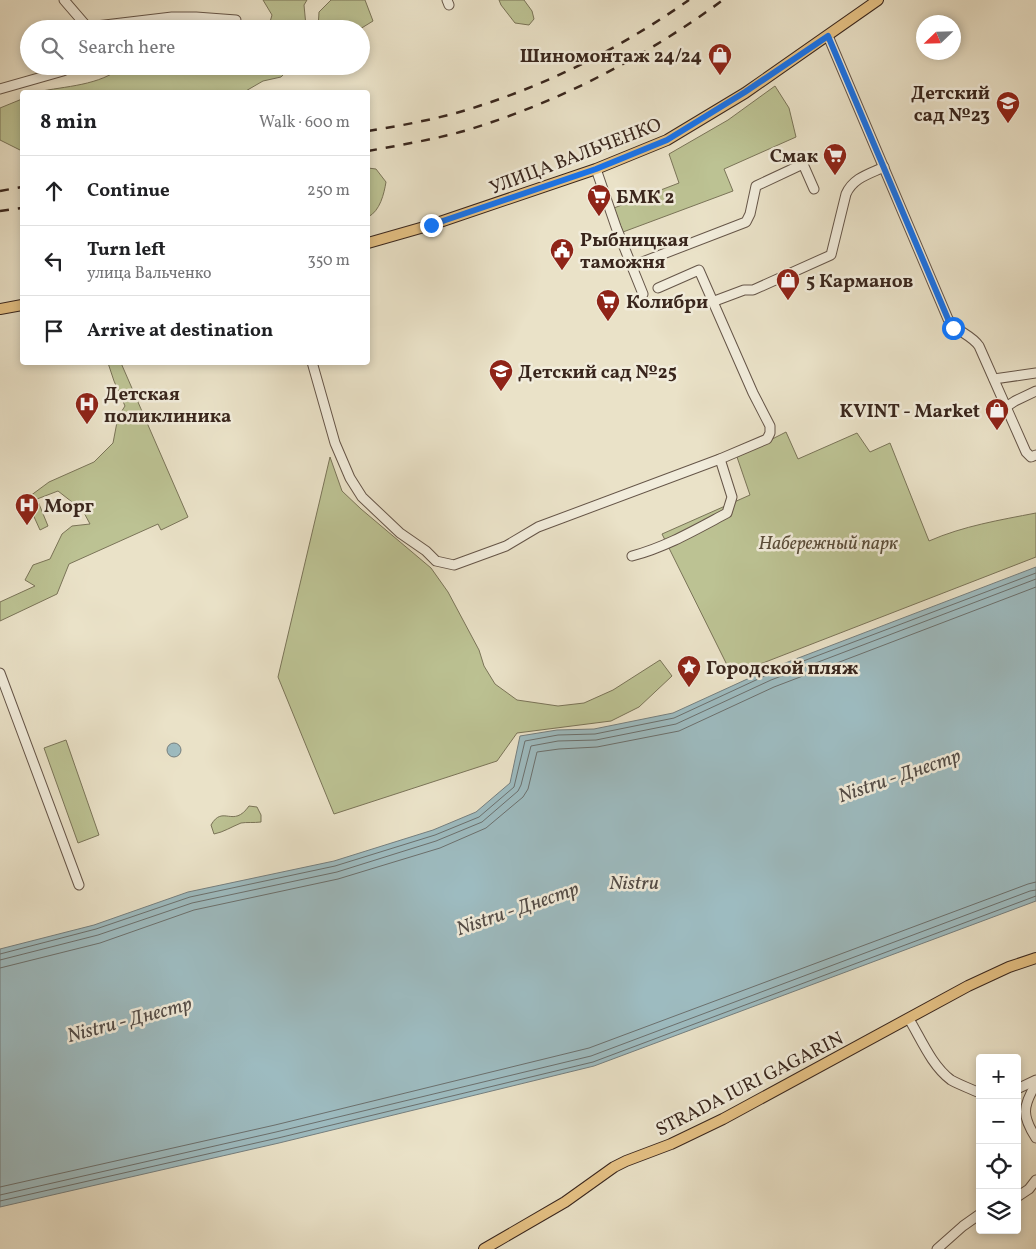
<!DOCTYPE html>
<html lang="en">
<head>
<meta charset="utf-8">
<style>
	body { margin:0; font-family:Vollkorn,serif; background:#f6f6f6; color:#202124 }
	.controls { position:absolute; right:15px; bottom:15px; display:grid; overflow:hidden; border-radius:5px; box-shadow:0 2px 8px #0003 }
	.controls button { width:45px; height:45px; display:grid; place-items:center; padding:0; border:0; border-bottom:1px solid #e0e0e0; background:#fff; color:#202124; font:25px sans-serif }
	.compass { position:absolute; left:916px; top:15px; width:45px; height:45px; border-radius:50%; background:#fff; box-shadow:0 2px 8px #0003; rotate:247deg }
	.stop { position:absolute; width:15px; height:15px; margin:-11px; border:4px solid #1a73e8; border-radius:50%; background:#fff }
	.stop.end { background:#1a73e8; border-color:#fff; box-shadow:0 1px 5px #0008 }
	.list { margin:0; padding:0; list-style:none }
	h2 { display:flex; justify-content:space-between; align-items:center; height:65px; margin:0; padding:0 20px; font-size:21px }
	h2 small { font-size:16px; font-weight:400; color:#757577 }
	.list li { display:grid; grid-template-columns:32px 1fr auto; gap:15px; align-items:center; box-sizing:border-box; height:70px; padding:0 20px; border-top:1px solid #e0e0e0 }
	.list b { display:block; font-size:19px; white-space:nowrap }
	.list p { margin:0; font-size:16px; white-space:nowrap; color:#757577 }
	.list em { font-size:16px; font-style:normal; color:#757577 }
	.icon { flex:none; width:28px; height:28px; fill:none; stroke:currentColor; stroke-width:2; stroke-linecap:round; stroke-linejoin:round }
	.map { position:relative; flex:none; width:1036px; height:1249px; overflow:hidden }
	.search { position:absolute; background:#fff; box-shadow:0 2px 8px #0003; left:20px; top:20px; width:350px; height:55px; display:flex; align-items:center; gap:12px; box-sizing:border-box; padding:0 18px; border-radius:28px; color:#757577; font-size:19px }
	.panel { position:absolute; background:#fff; box-shadow:0 2px 8px #0003; left:20px; top:90px; width:350px; height:275px; border-radius:5px }
	.map>svg:first-child { display:block }
</style>
</head>
<body>
<div class="map">
<svg width="1036" height="1249" viewBox="0 0 1036 1249">
	<rect width="100%" height="100%" fill="#eae2c8"/>
	<filter id="stains"><feTurbulence type="fractalNoise" baseFrequency=".004" numOctaves="4"/><feColorMatrix values="0 0 0 0 .2 0 0 0 0 .09 0 0 0 0 .02 0 0 0 .5 -.17"/></filter>
	<radialGradient id="worn" r=".72"><stop offset=".6" stop-color="#630" stop-opacity="0"/><stop offset="1" stop-color="#630" stop-opacity=".3"/></radialGradient>
	<g fill="#bcc293" stroke="#7a7458">
		<polygon points="263,0 307,0 304,5 306,26 304,29 268,29 272,15"/>
		<polygon points="331,0 365,0 373,21 360,29 318,29 319,12"/>
		<polygon points="499,0 524,0 532,11 534,19 529,25 515,23 501,5"/>
		<path d="M123 66H292L281 77 263 81 244 92H37C65 86 100 86 123 66Z"/>
		<polygon points="775,86 789,108 796,137 724,169 733,191 623,232 614,208 679,183 669,154 728,120"/>
		<polygon points="22,99 22,151 0,140 0,108"/>
		<path d="M368 168 376 169 386 182C384 194 380 211 368 217Z"/>
		<polygon points="108,363 121,363 188,517 161,530 158,524 69,564 57,594 0,621 0,602 35,586 25,580 33,565 50,559 62,534 72,526 90,524 82,509 74,513 72,502 58,491 37,499 48,526 40,530 26,499 49,482 94,462 113,443 118,417 125,406 114,381"/>
		<path d="M786 432 798 459 857 433 870 452 890 443 929 541C963 526 1000 520 1036 513V557L732 675 662 534 750 495 737 457Z"/>
		<polygon points="330,457 342,491 361,509 431,568 448,592 479,650 484,666 495,684 517,700 558,706 584,703 613,690 660,660 672,676 639,707 611,721 517,733 497,761 334,814 278,677"/>
		<polygon points="66,740 99,835 78,843 44,748"/>
		<path d="M249 806 257 807 261 815V822C254 823 246 822 241 823 231 827 224 832 214 834L211 825C223 804 233 829 249 806Z"/>
	</g>
	<g fill="#9dbbc0" stroke="#757f7f">
		<polygon points="1036,567 1036,901 594,1066 279,1143 0,1207 0,949 94,925 188,892 334,861 433,830 476,812 510,783 520,736 557,730 594,729 673,713 767,670"/>
		<circle cx="174" cy="750" r="7"/>
	</g>
	<g fill="none" stroke-linecap="round" stroke-linejoin="round">
		<g stroke="#6b706e" stroke-width="1">
			<polyline points="0,954 96,929 190,897 335,866 435,835 479,817 514,787 525,741 558,735 595,734 674,718 769,674 1036,573"/>
			<polyline points="0,960 98,935 192,903 337,872 436,841 482,822 518,791 521,785 531,746 558,741 596,740 676,724 771,680 1036,579"/>
			<polyline points="0,968 100,943 194,910 338,879 440,848 486,828 523,797 528,789 537,752 559,749 597,747 679,731 774,687 1036,587"/>
			<polyline points="0,1187 275,1125 589,1048 1028,884 1036,882"/>
			<polyline points="0,1195 276,1132 591,1056 1030,891 1036,890"/>
			<polyline points="0,1201 278,1138 593,1062 1036,896"/>
		</g>
		<g stroke="#655548" stroke-width="11">
			<g id="minor">
				<polyline points="64,0 89,29"/>
				<polyline points="447,0 449,5"/>
				<polyline points="88,27 172,17 196,17 236,20"/>
				<path d="M828 36 948 319C956 332 971 334 979 346L1026 452 1031 457 1036 455"/>
				<polyline points="0,89 63,71 71,66"/>
				<polyline points="596,169 616,227 643,294"/>
				<polyline points="632,266 746,222 750,214 756,186 803,164 814,189"/>
				<path d="M712 302 744 290H753L831 255 846 194C853 178 869 174 884 167"/>
				<polyline points="312,362 335,443 350,478 362,497 400,533 426,551 436,561 454,565 506,546 538,527 720,459 767,439 770,433 770,426 753,393 699,270 658,288"/>
				<polyline points="994,379 1036,373"/>
				<polyline points="1006,407 1015,401 1036,391"/>
				<path d="M632 556C666 547 695 530 727 513L732 497 720 459"/>
				<polyline points="0,673 79,885"/>
				<path d="M909 1019C921 1039 932 1066 951 1080 960 1085 971 1089 980 1093"/>
				<path d="M1036 1084C1022 1107 1022 1116 1036 1138"/>
				<polyline points="1017,1089 1036,1080"/>
				<polyline points="1017,1197 1029,1189 1036,1180"/>
				<polyline points="937,1249 963,1226 980,1214"/>
			</g>
		</g>
		<g stroke="#39261d" stroke-width="12">
			<g id="major">
				<polyline points="368,243 431,225 596,169 667,140 745,93 878,0"/>
				<polyline points="0,309 22,305"/>
				<polyline points="484,1249 565,1202 614,1167 626,1161 671,1144 723,1119 968,986 1009,967 1036,958"/>
			</g>
		</g>
		<use href="#minor" stroke="#f1ecdb" stroke-width="9"/>
		<use href="#major" stroke="#e5c184" stroke-width="10"/>
		<g stroke="#39261d" stroke-width="2.5" stroke-dasharray="9 9" stroke-linecap="butt">
			<path d="M368 131C405 125 443 118 479 106 554 82 625 45 689 0"/>
			<path d="M368 151C400 145 432 140 464 131 558 103 645 57 723 0"/>
			<polyline points="0,191 22,187"/>
			<polyline points="0,211 22,208"/>
		</g>
	</g>
	<g fill="none" stroke-linecap="round" stroke-linejoin="round">
		<polyline stroke="#1a73e8" stroke-width="6" points="431,225 596,169 667,140 745,92 828,36 948,319 953,328"/>
	</g>
	<defs>
		<g id="shop-pin" transform="scale(1.25)"><path d="M0 17L-7.5 6A9.5 9.5 0 1 1 7.5 6Z" fill="#8f2418" stroke="#f1ecdb"/><path d="M-5-2.5h2.3a2.7 3.5 0 0 1 5.4 0H5L5.5 6h-11ZM-1.5-2.5h3a1.5 2.3 0 0 0-3 0Z" fill="#fff"/></g>
		<g id="school-pin" transform="scale(1.25)"><path d="M0 17L-7.5 6A9.5 9.5 0 1 1 7.5 6Z" fill="#8f2418" stroke="#f1ecdb"/><path d="M0-5L7-2L0 1L-7-2ZM-4 1L0 2.5L4 1V4Q0 6-4 4Z" fill="#fff"/></g>
		<g id="supermarket-pin" transform="scale(1.25)"><path d="M0 17L-7.5 6A9.5 9.5 0 1 1 7.5 6Z" fill="#8f2418" stroke="#f1ecdb"/><path d="M-6-5.5h2.5l.6 2H6L4.5 2H-2.5L-4.4-4H-6ZM-1.5 3.2a1.3 1.3 0 1 0 .1 0ZM3 3.2a1.3 1.3 0 1 0 .1 0Z" fill="#fff"/></g>
		<g id="civic-pin" transform="scale(1.25)"><path d="M0 17L-7.5 6A9.5 9.5 0 1 1 7.5 6Z" fill="#8f2418" stroke="#f1ecdb"/><path d="M-.6-6.5H3V-4.5H.6V-3L4-1V1h2V6H-6V1h2V-1L-.6-3ZM-1.2 2.5V6h2.4V2.5Z" fill="#fff"/></g>
		<g id="hospital-pin" transform="scale(1.25)"><path d="M0 17L-7.5 6A9.5 9.5 0 1 1 7.5 6Z" fill="#8f2418" stroke="#f1ecdb"/><path d="M-5-5h3v3.5h4V-5h3V5h-3V1.5h-4V5h-3Z" fill="#fff"/></g>
		<g id="sight-pin" transform="scale(1.25)"><path d="M0 17L-7.5 6A9.5 9.5 0 1 1 7.5 6Z" fill="#8f2418" stroke="#f1ecdb"/><path d="M0-6L1.8-2.2L6-1.7L2.9 1.2L3.7 5.4L0 3.3L-3.7 5.4L-2.9 1.2L-6-1.7L-1.8-2.2Z" fill="#fff"/></g>
	</defs>
	<g fill-rule="evenodd">
		<use href="#shop-pin" x="720" y="55"/>
		<use href="#school-pin" x="1008" y="103"/>
		<use href="#supermarket-pin" x="835" y="155"/>
		<use href="#supermarket-pin" x="599" y="196"/>
		<use href="#civic-pin" x="562" y="250"/>
		<use href="#shop-pin" x="788" y="280"/>
		<use href="#supermarket-pin" x="608" y="301"/>
		<use href="#school-pin" x="501" y="371"/>
		<use href="#hospital-pin" x="87" y="404"/>
		<use href="#shop-pin" x="997" y="410"/>
		<use href="#hospital-pin" x="27" y="505"/>
		<use href="#sight-pin" x="689" y="667"/>
	</g>
	<g text-anchor="middle" stroke-width="5" stroke-linejoin="round" paint-order="stroke">
		<g font-size="19" font-weight="bold" fill="#39261d" stroke="#f1ecdb" text-anchor="start">
			<text x="702" y="62" text-anchor="end">Шиномонтаж 24/24</text>
			<text x="990" y="99" text-anchor="end">Детский<tspan x="990" dy="22">сад №23</tspan></text>
			<text x="818" y="162" text-anchor="end">Смак</text>
			<text x="616" y="203">БМК 2</text>
			<text x="580" y="246">Рыбницкая<tspan x="580" dy="22">таможня</tspan></text>
			<text x="806" y="287">5 Карманов</text>
			<text x="626" y="308">Колибри</text>
			<text x="518" y="378">Детский сад №25</text>
			<text x="104" y="400">Детская<tspan x="104" dy="22">поликлиника</tspan></text>
			<text x="980" y="417" text-anchor="end">KVINT - Market</text>
			<text x="44" y="512">Морг</text>
			<text x="706" y="674">Городской пляж</text>
		</g>
		<g font-size="19" fill="#39261d" stroke="#f1ecdb">
			<text transform="translate(575 155) rotate(-21)" y="7">УЛИЦА ВАЛЬЧЕНКО</text>
			<text transform="translate(749 1083) rotate(-27)" y="7">STRADA IURI GAGARIN</text>
		</g>
		<g font-size="19" font-style="italic" fill="#5a4d3a" stroke="#f1ecdb">
			<text x="828" y="549">Набережный парк</text>
		</g>
		<g font-size="20" font-style="italic" fill="#524b46" stroke="#f1ecdb">
			<text transform="translate(899 775) rotate(-19)" y="7">Nistru - Днестр</text>
			<text x="634" y="889">Nistru</text>
			<text transform="translate(517 908) rotate(-19)" y="7">Nistru - Днестр</text>
			<text transform="translate(129 1019) rotate(-15)" y="7">Nistru - Днестр</text>
		</g>
	</g>
	<rect width="100%" height="100%" filter="url(#stains)"/>
	<rect width="100%" height="100%" fill="url(#worn)"/>
</svg>
<div class="controls">
<button>+</button>
<button>−</button>
<button><svg class="icon" aria-label="locate" viewBox="0 0 24 24"><circle cx="12" cy="12" r="6"/><path d="M12 2v4M12 18v4M2 12h4M18 12h4"/></svg></button>
<button><svg class="icon" aria-label="layers" viewBox="0 0 24 24"><path d="M12 4l9 5-9 5-9-5zM3 14l9 5 9-5"/></svg></button>
</div>
<svg class="compass" viewBox="-18 -18 36 36"><path d="M0-13l5 13h-10z" fill="#e53935"/><path d="M0 13l5-13h-10z" fill="#757577"/></svg>
<div class="stop" style="left:953px;top:328px"></div>
<div class="stop end" style="left:431px;top:225px"></div>
<div class="search"><svg class="icon" aria-label="search" viewBox="0 0 24 24"><circle cx="10" cy="10" r="6"/><path d="M15 15l6 6"/></svg>Search here</div>
<section class="panel">
<h2>8 min<small>Walk · 600 m</small></h2>
<ul class="list">
<li><svg class="icon" aria-label="ahead" viewBox="0 0 24 24"><path d="M12 20V5M6 11l6-6 6 6"/></svg><div><b>Continue</b></div><em>250 m</em></li>
<li><svg class="icon" aria-label="left" viewBox="0 0 24 24"><path d="M17 20v-9H6M10 6l-5 5 5 5"/></svg><div><b>Turn left</b><p>улица Вальченко</p></div><em>350 m</em></li>
<li><svg class="icon" aria-label="arrive" viewBox="0 0 24 24"><path d="M6 21V4h12l-3 4 3 4H6"/></svg><div><b>Arrive at destination</b></div></li>
</ul>
</section>
</div>
</body>
</html>
